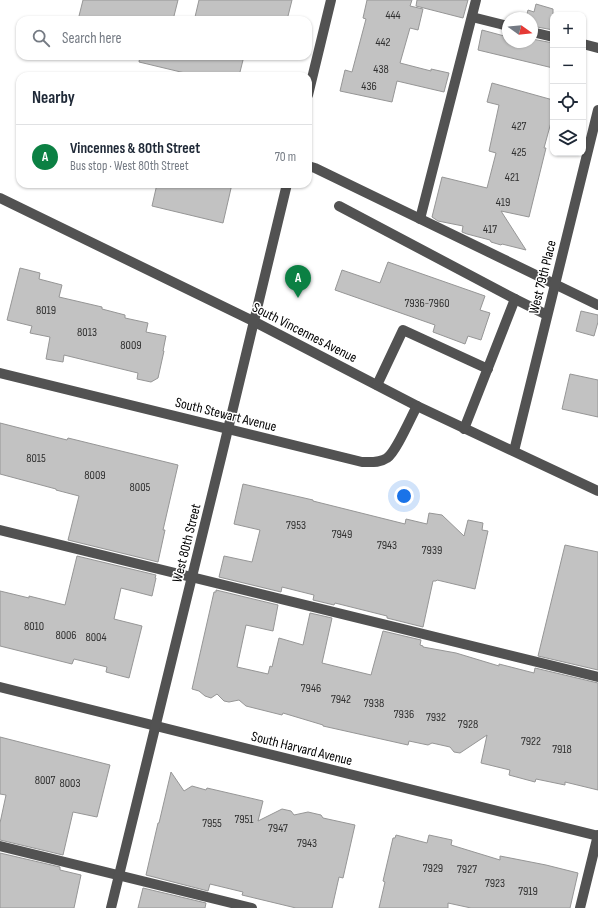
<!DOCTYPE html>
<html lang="en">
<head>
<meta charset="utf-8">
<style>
	body { margin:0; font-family:"Sofia Sans Condensed",sans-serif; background:#f6f6f7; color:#1f2937 }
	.controls { position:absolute; right:12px; top:12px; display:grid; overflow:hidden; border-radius:8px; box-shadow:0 1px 3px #0004 }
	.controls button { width:36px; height:36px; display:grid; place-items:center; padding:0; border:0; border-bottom:1px solid #e0e1e3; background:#fff; color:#1f2937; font:20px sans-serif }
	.compass { position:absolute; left:502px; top:12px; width:36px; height:36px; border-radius:50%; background:#fff; box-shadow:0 1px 3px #0004; rotate:105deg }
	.you { position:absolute; left:404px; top:496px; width:14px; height:14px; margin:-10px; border:3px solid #fff; border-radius:50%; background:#1a73e8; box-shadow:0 0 0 6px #1a73e833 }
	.badge { display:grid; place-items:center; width:26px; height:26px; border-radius:50%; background:#0b8043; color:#fff; font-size:13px; font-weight:700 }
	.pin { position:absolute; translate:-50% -33px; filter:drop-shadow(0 1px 2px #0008) }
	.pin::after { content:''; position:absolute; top:21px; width:14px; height:12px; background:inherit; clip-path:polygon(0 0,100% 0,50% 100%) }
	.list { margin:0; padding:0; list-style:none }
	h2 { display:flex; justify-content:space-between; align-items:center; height:52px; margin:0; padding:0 16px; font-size:17px }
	h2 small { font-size:13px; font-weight:400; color:#747a83 }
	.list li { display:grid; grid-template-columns:26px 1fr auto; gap:12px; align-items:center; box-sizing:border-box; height:64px; padding:0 16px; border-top:1px solid #e0e1e3 }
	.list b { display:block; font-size:15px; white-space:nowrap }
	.list p { margin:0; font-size:13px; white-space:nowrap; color:#747a83 }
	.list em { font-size:13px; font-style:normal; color:#747a83 }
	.icon { flex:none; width:22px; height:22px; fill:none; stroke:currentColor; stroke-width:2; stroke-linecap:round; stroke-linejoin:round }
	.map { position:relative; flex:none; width:598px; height:908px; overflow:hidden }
	.search { position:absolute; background:#fff; box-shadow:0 1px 3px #0004; left:16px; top:16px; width:296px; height:44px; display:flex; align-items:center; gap:10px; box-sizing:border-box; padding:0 14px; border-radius:12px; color:#747a83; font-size:15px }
	.panel { position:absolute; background:#fff; box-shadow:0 1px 3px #0004; left:16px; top:72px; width:296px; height:116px; border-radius:12px }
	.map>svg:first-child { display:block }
</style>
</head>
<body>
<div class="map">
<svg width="598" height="908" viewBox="0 0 598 908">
	<rect width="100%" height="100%" fill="#fff"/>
	<g fill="#c2c2c2" stroke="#969696">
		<polygon points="83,0 178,0 173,20 78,20"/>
		<polygon points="199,0 292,0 287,20 206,20 195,17"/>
		<polygon points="367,0 412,0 410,6 423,9 418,30 410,28 400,63 431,71 431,69 449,73 444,92 397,81 392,102 340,91 345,70 352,72 366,19 363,18"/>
		<polygon points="417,0 468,0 463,18 416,6"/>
		<polygon points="536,4 553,9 553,30 532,26 532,18 526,18 528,10 534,12"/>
		<polygon points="482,30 508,37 508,42 532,42 532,39 553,43 553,68 478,50"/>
		<polygon points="140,56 182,56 197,59 198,56 244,56 239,76 184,76 185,73 139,62"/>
		<polygon points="492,83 553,100 553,115 544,148 546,148 529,217 501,211 526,250 502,244 501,245 491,242 490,240 467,234 462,232 463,226 438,221 432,217 442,177 487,188 496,153 489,151 499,105 487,102"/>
		<polygon points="157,184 232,184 223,223 152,206"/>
		<polygon points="388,262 485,296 480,310 490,313 481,340 468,336 465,344 433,332 435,325 335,290 342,270 380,283"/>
		<polygon points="20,268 40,273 39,279 62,285 59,297 102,307 102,309 125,315 125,318 148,323 146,332 166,336 163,351 164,351 158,378 151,382 137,379 138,373 64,355 63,362 46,359 50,337 30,333 32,326 7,320"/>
		<polygon points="581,311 598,315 598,322 594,336 576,331"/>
		<polygon points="570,374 598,380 598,417 562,409"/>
		<polygon points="0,423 67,440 68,438 178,465 163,530 165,530 158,562 68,540 79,496 56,490 56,489 0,474"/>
		<polygon points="243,484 313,500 313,501 405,524 406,519 427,524 429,513 442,515 464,536 468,520 483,523 482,530 488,531 475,589 437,580 436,581 433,581 423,627 387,618 387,616 335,603 334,605 313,600 314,595 282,587 281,592 219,577 224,556 252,562 260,530 234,524"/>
		<polygon points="565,545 598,552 598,670 538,656"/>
		<polygon points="77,556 156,575 155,578 156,578 152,596 121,588 114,619 142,626 129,678 106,672 107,667 74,659 72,664 0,646 0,591 29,598 29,596 65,605"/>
		<polygon points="216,590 278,605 273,631 246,625 237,667 268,674 270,666 272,667 279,638 303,645 310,613 332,618 322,663 371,675 383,631 421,640 420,645 423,646 423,647 456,653 499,666 499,664 534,673 535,668 598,683 598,790 565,782 565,785 536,779 535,782 509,775 510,770 481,763 487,735 460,753 454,752 450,747 432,743 428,745 409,741 408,745 323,726 323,725 283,713 282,715 246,706 239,700 229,702 224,701 217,694 211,698 205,696 199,691 192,689 214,592 216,592"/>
		<polygon points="0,737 110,765 97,817 73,812 63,855 0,840 0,823 6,795 0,794"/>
		<polygon points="171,772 184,791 192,786 206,790 207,788 263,801 258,821 282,809 291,811 294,815 308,812 321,815 323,818 355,825 343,878 339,877 332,908 296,908 242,895 243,892 210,884 208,891 146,875 158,823 159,823"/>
		<polygon points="396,835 427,843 429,835 452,840 451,845 500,860 500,856 546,865 578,873 570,908 471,908 448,903 448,908 379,908 385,882 383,881 393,838 395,838"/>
		<polygon points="0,853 60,867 60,870 81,875 74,908 0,908"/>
		<polygon points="143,888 206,903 205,908 138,908"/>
	</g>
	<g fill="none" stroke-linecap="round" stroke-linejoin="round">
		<g stroke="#525252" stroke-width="10">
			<polyline points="472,17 508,26"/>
			<polyline points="532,32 553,37"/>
			<polyline points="583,44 598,48"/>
			<polyline points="308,95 331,0"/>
			<polyline points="308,166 315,168 598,305"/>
			<polyline points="0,198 253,321 417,406 598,491"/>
			<polyline points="339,206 515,299 547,315"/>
			<polyline points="420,219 476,0"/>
			<path d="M0 373 362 462C371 462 380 463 387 458 396 452 411 417 417 406"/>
			<polyline points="377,385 403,330 488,369"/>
			<polyline points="464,429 515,299"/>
			<polyline points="514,451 598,110"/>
			<polyline points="0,530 598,677"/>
			<polyline points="0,687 598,836"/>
			<polyline points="0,846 252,908"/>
			<polyline points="111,908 222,454 287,184"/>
			<polyline points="580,908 598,835"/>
		</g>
	</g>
	<g text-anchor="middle" stroke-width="3" stroke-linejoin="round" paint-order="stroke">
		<g font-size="12" fill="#303030">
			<text x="393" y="19">444</text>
			<text x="383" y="46">442</text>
			<text x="381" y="73">438</text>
			<text x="369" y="90">436</text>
			<text x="519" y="130">427</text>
			<text x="519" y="156">425</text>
			<text x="512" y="181">421</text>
			<text x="503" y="206">419</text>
			<text x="490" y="233">417</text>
			<text x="427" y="307">7936-7960</text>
			<text x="46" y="314">8019</text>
			<text x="87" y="336">8013</text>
			<text x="131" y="349">8009</text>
			<text x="36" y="462">8015</text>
			<text x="95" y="479">8009</text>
			<text x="140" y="491">8005</text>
			<text x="296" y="529">7953</text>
			<text x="342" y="538">7949</text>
			<text x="387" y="549">7943</text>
			<text x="432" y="554">7939</text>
			<text x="34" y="630">8010</text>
			<text x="66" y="639">8006</text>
			<text x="96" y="641">8004</text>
			<text x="311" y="692">7946</text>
			<text x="341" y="703">7942</text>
			<text x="374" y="707">7938</text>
			<text x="404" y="718">7936</text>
			<text x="436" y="721">7932</text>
			<text x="468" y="728">7928</text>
			<text x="531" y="745">7922</text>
			<text x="562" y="753">7918</text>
			<text x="45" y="784">8007</text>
			<text x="70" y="787">8003</text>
			<text x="244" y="823">7951</text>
			<text x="212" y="827">7955</text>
			<text x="278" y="832">7947</text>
			<text x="307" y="847">7943</text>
			<text x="433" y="872">7929</text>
			<text x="467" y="873">7927</text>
			<text x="495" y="887">7923</text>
			<text x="528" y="895">7919</text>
		</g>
		<g font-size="14" fill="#000" stroke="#fff">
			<text transform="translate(542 277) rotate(-76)" y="5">West 79th Place</text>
			<text transform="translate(305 332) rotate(27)" y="5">South Vincennes Avenue</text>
			<text transform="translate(226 414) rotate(14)" y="5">South Stewart Avenue</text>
			<text transform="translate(186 543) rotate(-76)" y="5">West 80th Street</text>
			<text transform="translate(302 748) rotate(14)" y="5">South Harvard Avenue</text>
		</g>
	</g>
</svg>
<div class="controls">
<button>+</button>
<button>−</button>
<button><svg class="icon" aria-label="locate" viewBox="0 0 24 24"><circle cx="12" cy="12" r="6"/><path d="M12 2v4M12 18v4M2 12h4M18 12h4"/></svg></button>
<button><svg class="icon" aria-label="layers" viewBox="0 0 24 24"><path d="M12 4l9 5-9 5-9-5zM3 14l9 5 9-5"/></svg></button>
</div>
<svg class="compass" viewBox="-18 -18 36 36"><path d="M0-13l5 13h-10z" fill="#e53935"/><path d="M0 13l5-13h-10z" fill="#747a83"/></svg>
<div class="you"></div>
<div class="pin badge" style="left:298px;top:298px">A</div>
<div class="search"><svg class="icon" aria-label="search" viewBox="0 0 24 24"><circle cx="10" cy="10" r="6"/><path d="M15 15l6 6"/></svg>Search here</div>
<section class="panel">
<h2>Nearby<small></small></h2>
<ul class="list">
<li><span class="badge">A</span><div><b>Vincennes &amp; 80th Street</b><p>Bus stop · West 80th Street</p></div><em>70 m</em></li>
</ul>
</section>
</div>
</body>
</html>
